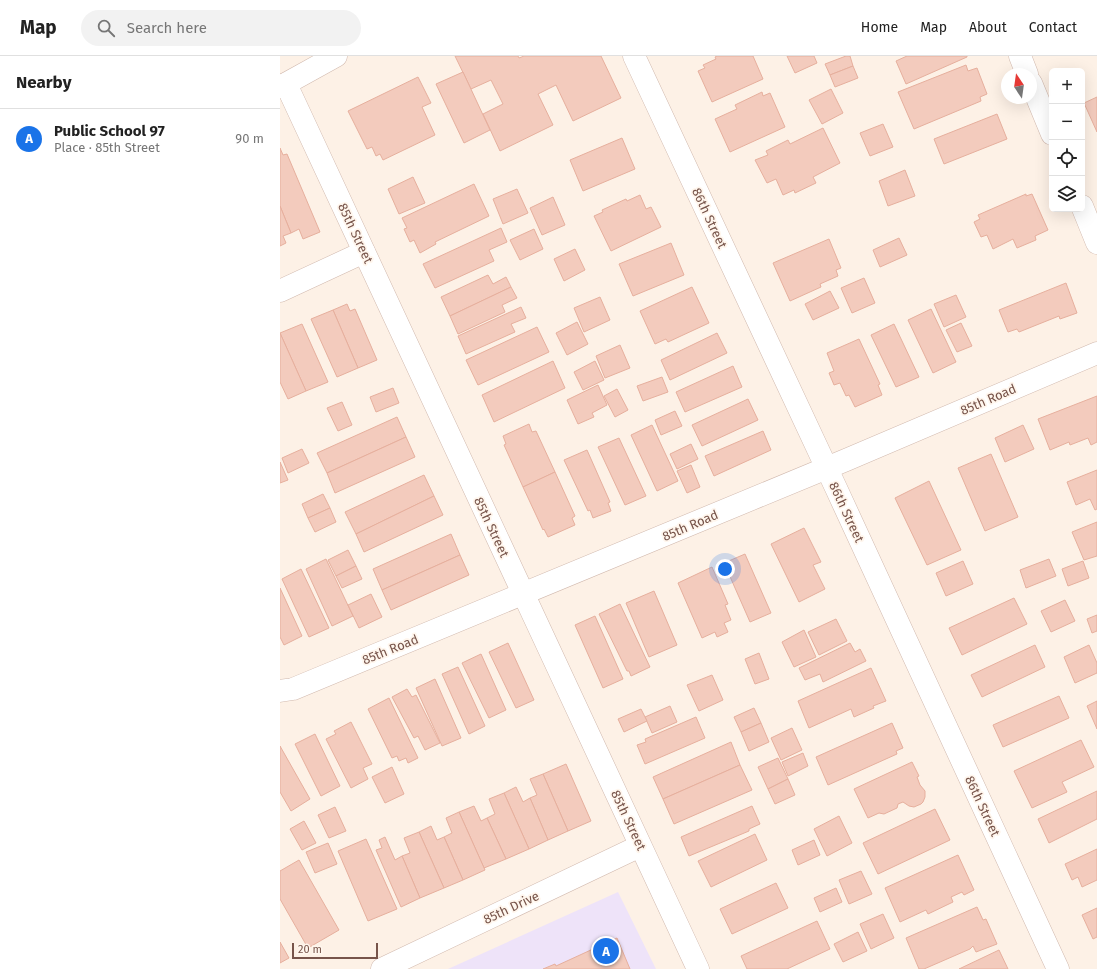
<!DOCTYPE html>
<html lang="en">
<head>
<meta charset="utf-8">
<style>
	body { margin:0; font-family:"Fira Sans",sans-serif; background:#f2f2f2; color:#222 }
	.controls { position:absolute; right:12px; top:12px; display:grid; overflow:hidden; border-radius:6px; box-shadow:0 4px 16px #0002 }
	.controls button { width:36px; height:36px; display:grid; place-items:center; padding:0; border:0; border-bottom:1px solid #e0e0e0; background:#fff; color:#222; font:20px sans-serif }
	.compass { position:absolute; left:721px; top:12px; width:36px; height:36px; border-radius:50%; background:#fff; box-shadow:0 4px 16px #0002; rotate:347deg }
	.scale { position:absolute; left:12px; bottom:10px; width:86px; box-sizing:border-box; padding-left:4px; border:2px solid #77544a; border-top:0; font-size:11px; line-height:14px; white-space:nowrap; color:#77544a; -webkit-text-stroke:3px #fff6ed; paint-order:stroke }
	.you { position:absolute; left:445px; top:513px; width:14px; height:14px; margin:-10px; border:3px solid #fff; border-radius:50%; background:#1a73e8; box-shadow:0 0 0 6px #1a73e833 }
	.badge { display:grid; place-items:center; width:26px; height:26px; border-radius:50%; background:#1a73e8; color:#fff; font-size:13px; font-weight:700 }
	.pin { position:absolute; translate:-50% -50%; border:2px solid #fff; box-shadow:0 1px 4px #0006 }
	.list { margin:0; padding:0; list-style:none }
	h2 { display:flex; justify-content:space-between; align-items:center; height:52px; margin:0; padding:0 16px; font-size:17px }
	h2 small { font-size:13px; font-weight:400; color:#767676 }
	.list li { display:grid; grid-template-columns:26px 1fr auto; gap:12px; align-items:center; box-sizing:border-box; height:60px; padding:0 16px; border-top:1px solid #e0e0e0 }
	.list b { display:block; font-size:15px; white-space:nowrap }
	.list p { margin:0; font-size:13px; white-space:nowrap; color:#767676 }
	.list em { font-size:13px; font-style:normal; color:#767676 }
	.icon { flex:none; width:22px; height:22px; fill:none; stroke:currentColor; stroke-width:2; stroke-linecap:round; stroke-linejoin:round }
	.map { position:relative; flex:none; width:817px; height:913px; overflow:hidden }
	header { display:flex; align-items:center; gap:24px; box-sizing:border-box; height:56px; padding:0 20px; background:#fff; border-bottom:1px solid #e0e0e0 }
	header strong { font-size:19px }
	nav { display:flex; gap:22px; margin-inline-start:auto; font-size:14px }
	.search { width:280px; height:36px; background:#f2f2f2; display:flex; align-items:center; gap:10px; box-sizing:border-box; padding:0 14px; border-radius:22px; color:#767676; font-size:15px }
	main { display:flex }
	aside { flex:1; background:#fff }
	.map>svg:first-child { display:block }
</style>
</head>
<body>
<header>
<strong>Map</strong>
<div class="search"><svg class="icon" aria-label="search" viewBox="0 0 24 24"><circle cx="10" cy="10" r="6"/><path d="M15 15l6 6"/></svg>Search here</div>
<nav><a>Home</a><a>Map</a><a>About</a><a>Contact</a></nav>
</header>
<main>
<aside>
<h2>Nearby<small></small></h2>
<ul class="list">
<li><span class="badge">A</span><div><b>Public School 97</b><p>Place · 85th Street</p></div><em>90 m</em></li>
</ul>
</aside>
<div class="map">
<svg width="817" height="913" viewBox="0 0 817 913">
	<rect width="100%" height="100%" fill="#fdf1e6"/>
	<polygon fill="#eee3f9" points="338,836 376,913 168,913"/>
	<g fill="#f3cbbd" stroke="#e6af9d">
		<polygon points="175,0 238,0 239,2 244,0 321,0 341,42 293,65 276,29 258,38 273,69 220,95 203,58 223,48 211,24 191,33"/>
		<polygon points="437,0 473,0 483,23 432,46 418,15 425,12 423,9 436,3 435,1"/>
		<polygon points="507,0 534,0 537,7 515,17"/>
		<polygon points="566,0 570,0 573,10 550,19 545,8"/>
		<polygon points="627,0 687,0 687,1 626,28 616,5"/>
		<polygon points="686,9 688,15 697,12 707,38 700,41 701,45 634,73 618,36"/>
		<polygon points="573,10 578,22 555,31 550,19"/>
		<polygon points="183,16 210,74 184,87 156,28"/>
		<polygon points="138,21 151,47 142,51 155,79 103,104 100,98 96,100 92,91 87,93 68,55"/>
		<polygon points="551,33 563,57 542,68 529,44"/>
		<polygon points="482,36 483,40 490,37 505,71 450,96 435,63 457,53 455,49"/>
		<polygon points="817,41 817,76 804,47"/>
		<polygon points="717,58 727,83 664,108 654,83"/>
		<polygon points="603,68 613,91 590,100 580,77"/>
		<polygon points="543,72 560,107 533,121 536,127 515,137 514,134 503,139 496,123 487,127 475,104 488,99 486,95 508,84 510,88"/>
		<polygon points="342,82 355,113 303,135 290,104"/>
		<polygon points="0,92 3,99 7,98 40,176 23,183 19,173 11,177 0,150"/>
		<polygon points="625,114 635,140 608,150 599,125"/>
		<polygon points="133,121 145,147 119,158 108,133"/>
		<polygon points="194,128 209,160 155,186 156,188 140,197 134,184 130,186 124,173 127,172 122,162"/>
		<polygon points="237,133 248,157 223,168 213,143"/>
		<polygon points="746,138 746,140 752,138 768,174 755,180 756,184 737,192 733,183 713,193 707,179 701,181 694,166 700,163 698,159"/>
		<polygon points="360,139 366,153 371,151 381,171 331,195 314,160 323,156 322,154 346,143 347,145"/>
		<polygon points="273,141 285,169 262,179 250,152"/>
		<polygon points="0,150 11,177 3,180 6,187 0,190"/>
		<polygon points="221,172 227,186 209,194 214,205 155,232 143,208"/>
		<polygon points="254,173 263,193 240,204 230,184"/>
		<polygon points="619,182 627,199 600,211 593,194"/>
		<polygon points="549,183 561,212 556,214 558,220 540,228 541,231 510,245 493,207"/>
		<polygon points="391,187 404,219 353,240 339,208"/>
		<polygon points="295,193 305,214 284,225 274,203"/>
		<polygon points="208,219 213,228 226,221 231,231 170,260 161,241"/>
		<polygon points="584,222 595,247 572,257 561,232"/>
		<polygon points="786,227 797,257 780,263 779,260 739,276 737,273 728,276 719,254"/>
		<polygon points="231,231 237,242 222,249 225,256 178,278 170,260"/>
		<polygon points="412,231 429,267 388,286 386,283 375,288 360,255"/>
		<polygon points="550,235 559,252 533,264 525,248"/>
		<polygon points="676,239 686,261 664,271 654,248"/>
		<polygon points="320,241 330,264 304,276 294,252"/>
		<polygon points="67,248 70,255 75,253 97,304 78,312 53,254"/>
		<polygon points="241,251 246,262 231,268 235,276 186,298 178,280"/>
		<polygon points="651,253 676,306 653,317 628,264"/>
		<polygon points="53,254 78,312 57,321 31,263"/>
		<polygon points="297,266 308,288 287,299 276,277"/>
		<polygon points="681,267 692,290 677,296 666,274"/>
		<polygon points="22,268 48,326 26,335 0,277"/>
		<polygon points="614,268 639,321 616,331 591,279"/>
		<polygon points="257,271 269,296 198,329 186,304"/>
		<polygon points="0,277 26,335 8,343 0,326"/>
		<polygon points="437,277 447,297 390,324 381,304"/>
		<polygon points="579,283 600,328 598,329 602,339 575,351 569,339 566,340 560,327 554,329 549,317 554,315 547,297"/>
		<polygon points="340,289 350,312 325,322 316,300"/>
		<polygon points="273,305 285,332 214,366 202,339"/>
		<polygon points="315,305 324,324 303,334 294,316"/>
		<polygon points="453,310 462,331 405,356 396,336"/>
		<polygon points="382,321 388,336 363,345 357,330"/>
		<polygon points="318,329 327,349 312,357 314,361 298,368 287,344"/>
		<polygon points="113,332 119,347 96,356 90,341"/>
		<polygon points="337,333 348,354 335,361 324,340"/>
		<polygon points="817,340 817,386 811,389 808,382 790,389 789,386 770,394 758,363"/>
		<polygon points="468,343 478,364 422,390 412,369"/>
		<polygon points="62,346 72,369 58,375 47,352"/>
		<polygon points="395,355 402,370 381,379 375,364"/>
		<polygon points="117,361 126,381 47,417 37,397"/>
		<polygon points="249,368 252,376 256,375 275,416 243,431 224,389 226,388 223,380"/>
		<polygon points="372,369 398,425 377,435 351,379"/>
		<polygon points="743,369 754,393 725,406 715,382"/>
		<polygon points="483,375 491,394 434,420 425,400"/>
		<polygon points="126,381 135,401 55,437 47,417"/>
		<polygon points="339,382 366,440 345,449 318,391"/>
		<polygon points="411,388 418,403 397,413 390,398"/>
		<polygon points="22,393 29,407 8,417 2,402"/>
		<polygon points="307,394 330,446 328,447 331,455 313,462 310,454 308,455 284,404"/>
		<polygon points="711,398 738,461 705,475 678,412"/>
		<polygon points="0,406 8,424 0,427"/>
		<polygon points="411,409 420,431 407,437 397,415"/>
		<polygon points="817,414 817,453 815,454 810,443 796,449 787,426"/>
		<polygon points="275,416 295,460 292,462 295,469 268,481 264,473 263,474 243,431"/>
		<polygon points="144,419 154,440 76,478 65,456"/>
		<polygon points="649,425 681,494 647,509 615,442"/>
		<polygon points="43,438 50,452 28,462 22,448"/>
		<polygon points="154,440 163,459 84,496 76,478"/>
		<polygon points="50,452 56,466 35,476 28,462"/>
		<polygon points="817,466 817,500 804,504 792,476"/>
		<polygon points="524,472 541,506 533,509 545,533 519,546 491,488"/>
		<polygon points="171,478 180,499 102,534 93,513"/>
		<polygon points="68,494 76,510 56,520 48,504"/>
		<polygon points="465,498 491,557 470,566 444,507"/>
		<polygon points="180,499 189,519 111,554 102,534"/>
		<polygon points="46,503 73,560 52,570 26,513"/>
		<polygon points="769,503 776,520 746,532 740,514"/>
		<polygon points="683,505 693,528 666,540 656,517"/>
		<polygon points="803,505 809,522 788,530 782,513"/>
		<polygon points="76,510 82,523 62,532 56,520"/>
		<polygon points="432,511 448,548 445,549 451,564 444,567 448,576 437,581 435,576 422,582 398,527"/>
		<polygon points="21,513 49,572 29,581 2,523"/>
		<polygon points="0,532 22,580 4,589 0,581"/>
		<polygon points="374,535 397,589 369,601 346,547"/>
		<polygon points="91,538 102,561 79,572 68,549"/>
		<polygon points="734,542 747,568 682,599 669,572"/>
		<polygon points="785,544 795,565 771,576 761,555"/>
		<polygon points="340,548 370,611 351,620 349,615 347,615 319,558"/>
		<polygon points="817,559 817,575 812,577 807,563"/>
		<polygon points="315,560 343,623 323,632 295,569"/>
		<polygon points="556,563 567,585 539,599 528,576"/>
		<polygon points="524,574 536,601 514,611 502,586"/>
		<polygon points="228,587 254,644 236,652 209,596"/>
		<polygon points="570,587 575,596 580,593 586,605 543,626 540,618 525,624 519,612"/>
		<polygon points="755,589 765,611 702,641 691,619"/>
		<polygon points="809,589 817,607 817,617 795,627 784,601"/>
		<polygon points="479,597 489,623 475,628 465,603"/>
		<polygon points="201,598 226,654 209,662 182,607"/>
		<polygon points="178,611 205,670 189,678 162,618"/>
		<polygon points="591,612 606,645 593,650 594,652 574,661 571,653 529,672 518,645"/>
		<polygon points="432,619 443,644 419,655 407,629"/>
		<polygon points="155,623 181,682 162,690 136,632"/>
		<polygon points="127,633 132,641 136,639 160,687 145,694 138,680 134,682 112,641"/>
		<polygon points="779,640 789,662 723,691 713,669"/>
		<polygon points="109,642 138,702 128,707 126,702 119,705 117,700 112,702 88,653"/>
		<polygon points="817,645 817,673 807,650"/>
		<polygon points="390,650 397,666 372,677 365,661"/>
		<polygon points="474,652 481,667 461,676 454,661"/>
		<polygon points="361,653 367,665 344,676 338,663"/>
		<polygon points="416,661 425,682 365,708 357,689 366,686 365,683"/>
		<polygon points="71,666 92,708 83,712 88,723 71,732 46,683 56,678 54,675"/>
		<polygon points="481,667 489,686 469,695 461,676"/>
		<polygon points="612,667 623,692 616,695 617,698 548,729 536,701"/>
		<polygon points="512,672 522,694 501,704 491,682"/>
		<polygon points="35,678 60,730 41,740 15,688"/>
		<polygon points="801,684 814,711 782,726 787,736 752,752 734,715"/>
		<polygon points="451,686 460,709 383,743 373,721"/>
		<polygon points="0,690 30,743 11,755 0,736"/>
		<polygon points="523,697 528,710 508,720 502,706"/>
		<polygon points="498,702 508,723 488,733 478,711"/>
		<polygon points="632,706 639,720 637,721 640,729 645,735 645,741 643,746 641,748 634,751 629,750 623,746 618,748 617,752 604,758 599,757 588,762 574,733"/>
		<polygon points="286,708 311,765 288,775 263,718"/>
		<polygon points="460,709 472,734 394,768 383,743"/>
		<polygon points="112,711 124,738 105,747 92,721"/>
		<polygon points="263,718 288,775 268,784 250,742 257,739 250,723"/>
		<polygon points="508,723 515,739 495,748 488,733"/>
		<polygon points="236,731 243,746 250,742 268,784 249,793 224,737"/>
		<polygon points="817,735 817,763 769,787 758,763"/>
		<polygon points="224,737 249,793 226,803 207,762 215,758 209,743"/>
		<polygon points="194,750 201,765 207,762 226,803 204,812 179,756"/>
		<polygon points="472,750 480,768 469,773 469,775 409,800 401,781"/>
		<polygon points="55,751 66,775 49,782 38,759"/>
		<polygon points="655,753 670,784 598,818 583,787"/>
		<polygon points="179,756 205,814 183,824 164,781 172,777 166,762"/>
		<polygon points="559,760 572,787 547,800 534,773"/>
		<polygon points="24,765 36,787 22,794 10,773"/>
		<polygon points="151,770 157,784 164,781 183,824 164,832 139,776"/>
		<polygon points="139,776 164,832 140,842 122,800 130,797 124,782"/>
		<polygon points="475,778 487,804 431,831 418,805"/>
		<polygon points="105,781 115,804 122,800 140,842 121,851 96,794 102,792 99,784"/>
		<polygon points="86,783 117,853 88,865 58,795"/>
		<polygon points="534,784 540,799 518,809 512,794"/>
		<polygon points="48,787 57,808 35,817 26,796"/>
		<polygon points="817,793 817,824 802,831 798,821 792,824 785,808"/>
		<polygon points="678,799 694,834 684,839 682,836 671,841 673,846 648,858 646,854 620,866 605,832"/>
		<polygon points="19,804 59,874 28,892 0,843 0,815"/>
		<polygon points="581,815 592,838 569,848 559,824"/>
		<polygon points="496,827 508,852 452,878 440,853"/>
		<polygon points="556,832 562,846 540,856 534,842"/>
		<polygon points="697,851 703,864 706,863 717,888 696,896 693,890 690,893 644,913 639,913 626,882"/>
		<polygon points="817,852 817,881 813,883 802,859"/>
		<polygon points="603,858 614,882 591,893 580,868"/>
		<polygon points="537,865 550,893 507,913 467,913 461,900"/>
		<polygon points="578,876 587,895 563,906 554,888"/>
		<polygon points="337,882 350,913 263,913 275,908 276,910"/>
		<polygon points="0,886 9,902 0,907"/>
		<polygon points="719,894 728,913 679,913"/>
	</g>
	<g fill="none" stroke-linecap="round" stroke-linejoin="round">
		<g stroke="#d1b9ae" stroke-width="23">
			<g id="street">
				<polyline points="354,0 556,432 778,913"/>
				<polyline points="740,0 747,18"/>
				<polyline points="751,27 772,78"/>
				<polyline points="6,28 418,913"/>
				<polyline points="0,31 56,0"/>
				<polyline points="802,150 817,187"/>
				<polyline points="0,235 84,196"/>
				<polyline points="0,635 13,633 566,404 817,297"/>
				<polyline points="102,913 360,790"/>
			</g>
		</g>
		<use href="#street" stroke="#fff" stroke-width="22"/>
	</g>
	<g text-anchor="middle" stroke-width="3.5" stroke-linejoin="round" paint-order="stroke">
		<g font-size="13" fill="#77544a" stroke="#fff6ed">
			<text transform="translate(430 162) rotate(65)" y="5">86th Street</text>
			<text transform="translate(76 177) rotate(65)" y="5">85th Street</text>
			<text transform="translate(708 343) rotate(-23)" y="5">85th Road</text>
			<text transform="translate(567 456) rotate(65)" y="5">86th Street</text>
			<text transform="translate(410 469) rotate(-23)" y="5">85th Road</text>
			<text transform="translate(212 471) rotate(65)" y="5">85th Street</text>
			<text transform="translate(110 593) rotate(-22)" y="5">85th Road</text>
			<text transform="translate(703 750) rotate(65)" y="5">86th Street</text>
			<text transform="translate(349 764) rotate(65)" y="5">85th Street</text>
			<text transform="translate(231 851) rotate(-25)" y="5">85th Drive</text>
		</g>
	</g>
</svg>
<div class="controls">
<button>+</button>
<button>−</button>
<button><svg class="icon" aria-label="locate" viewBox="0 0 24 24"><circle cx="12" cy="12" r="6"/><path d="M12 2v4M12 18v4M2 12h4M18 12h4"/></svg></button>
<button><svg class="icon" aria-label="layers" viewBox="0 0 24 24"><path d="M12 4l9 5-9 5-9-5zM3 14l9 5 9-5"/></svg></button>
</div>
<svg class="compass" viewBox="-18 -18 36 36"><path d="M0-13l5 13h-10z" fill="#e53935"/><path d="M0 13l5-13h-10z" fill="#767676"/></svg>
<div class="scale">20 m</div>
<div class="you"></div>
<div class="pin badge" style="left:326px;top:895px">A</div>
</div>
</main>
</body>
</html>
